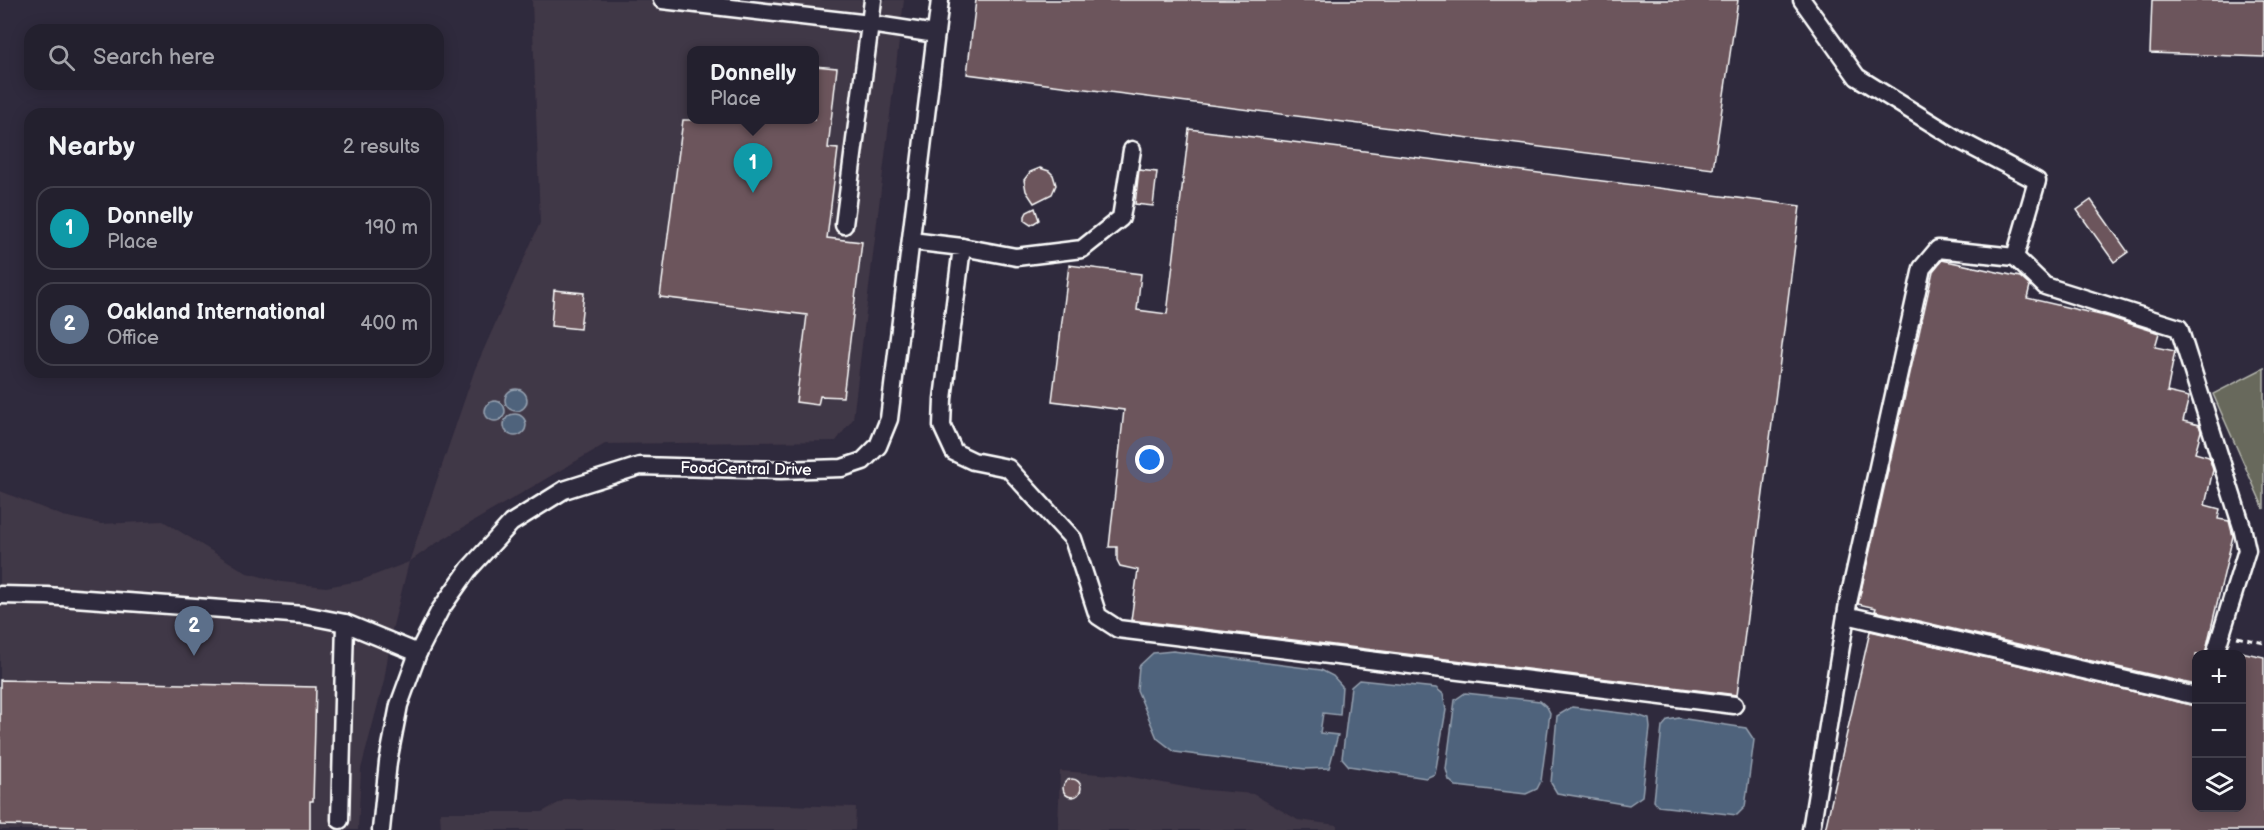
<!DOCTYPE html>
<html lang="en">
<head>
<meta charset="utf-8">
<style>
	body { margin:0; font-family:"Balsamiq Sans",sans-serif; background:#2f2d3a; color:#f1f3f6 }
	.controls { position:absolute; right:18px; bottom:18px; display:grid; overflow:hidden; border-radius:12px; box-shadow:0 3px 15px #0003 }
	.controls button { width:54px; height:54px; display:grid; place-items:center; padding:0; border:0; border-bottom:2px solid #403e4a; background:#23202e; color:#f1f3f6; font:30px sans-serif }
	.you { position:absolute; left:1150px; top:460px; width:21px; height:21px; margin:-15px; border:4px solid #fff; border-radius:50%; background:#1a73e8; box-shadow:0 0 0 9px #1a73e833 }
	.badge { display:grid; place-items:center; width:39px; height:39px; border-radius:50%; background:#b45309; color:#fff; font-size:20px; font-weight:700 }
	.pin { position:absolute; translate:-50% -50px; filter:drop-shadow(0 2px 3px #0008) }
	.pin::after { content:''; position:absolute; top:32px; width:21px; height:18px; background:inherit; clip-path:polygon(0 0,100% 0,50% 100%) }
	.popup { position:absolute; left:687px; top:46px; width:132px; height:78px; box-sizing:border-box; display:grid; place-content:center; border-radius:12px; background:#23202e; filter:drop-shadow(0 2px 4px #0005); font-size:20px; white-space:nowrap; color:#a3a3aa }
	.popup b { font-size:22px; color:#f1f3f6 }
	.popup::after { content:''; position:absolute; left:50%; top:100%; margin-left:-12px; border:12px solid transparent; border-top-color:#23202e }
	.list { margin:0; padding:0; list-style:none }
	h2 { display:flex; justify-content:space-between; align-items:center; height:78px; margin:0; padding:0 24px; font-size:26px }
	h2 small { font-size:20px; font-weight:400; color:#a3a3aa }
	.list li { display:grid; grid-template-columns:39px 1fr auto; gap:18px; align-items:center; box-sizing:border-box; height:84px; margin:0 12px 12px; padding:0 12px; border:2px solid #403e4a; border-radius:18px }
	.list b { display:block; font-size:22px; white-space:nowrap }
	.list p { margin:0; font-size:20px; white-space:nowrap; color:#a3a3aa }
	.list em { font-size:20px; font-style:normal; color:#a3a3aa }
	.icon { flex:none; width:33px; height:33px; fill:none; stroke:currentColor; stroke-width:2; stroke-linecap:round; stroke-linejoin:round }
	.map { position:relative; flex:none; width:2264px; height:830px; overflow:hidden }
	.search { position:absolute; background:#23202e; box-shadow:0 3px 15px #0003; left:24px; top:24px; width:420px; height:66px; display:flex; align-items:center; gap:15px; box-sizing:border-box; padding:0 21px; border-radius:18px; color:#a3a3aa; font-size:22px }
	.panel { position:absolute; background:#23202e; box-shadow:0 3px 15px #0003; left:24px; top:108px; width:420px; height:270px; border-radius:18px }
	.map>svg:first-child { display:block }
</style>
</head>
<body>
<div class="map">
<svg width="2264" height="830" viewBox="0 0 2264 830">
	<rect width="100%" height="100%" fill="#2f2a3d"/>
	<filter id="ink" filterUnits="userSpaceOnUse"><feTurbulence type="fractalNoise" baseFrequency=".0167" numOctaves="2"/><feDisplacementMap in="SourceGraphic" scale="12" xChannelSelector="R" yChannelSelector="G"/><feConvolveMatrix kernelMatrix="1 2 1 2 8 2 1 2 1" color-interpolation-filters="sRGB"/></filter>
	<g filter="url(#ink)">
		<g fill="#413746" fill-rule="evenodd">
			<path d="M532 0H904L853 419 836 441 605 444 435 544 409 562 392 630 384 681 361 769 358 830H0V491L63 516 101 524 163 521 247 573 282 582 326 587 359 581 409 562 475 369 540 223ZM692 50H814V119H692Z"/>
			<polygon points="1060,771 1126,776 1195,789 1253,794 1298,820 1337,825 1337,830 1058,830"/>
			<polygon points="566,799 856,807 855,830 441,830 440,812 542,812"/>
		</g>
		<polygon fill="#67695b" stroke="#b3b4ad" stroke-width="1.5" points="2264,368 2264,509 2213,394"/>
		<g fill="#4f637b" stroke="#95a1b0" stroke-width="1.5">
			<circle cx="516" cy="400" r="11"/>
			<circle cx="495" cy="411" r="10"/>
			<circle cx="515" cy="425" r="11"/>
			<polygon points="1173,651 1321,670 1333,676 1342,686 1340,715 1323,713 1320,733 1338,735 1329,768 1305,769 1175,752 1157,738 1137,690 1139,666 1153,653"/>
			<polygon points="1359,680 1436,688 1443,694 1446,710 1435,774 1426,778 1349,766 1342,758 1351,687"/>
			<polygon points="1465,693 1540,701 1547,707 1550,713 1541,781 1537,789 1526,794 1456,786 1449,780 1446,769 1455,700"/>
			<polygon points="1572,707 1637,715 1649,719 1650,728 1642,796 1629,805 1557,793 1551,783 1557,716"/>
			<polygon points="1679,718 1746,728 1754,740 1745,807 1737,815 1658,806 1654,801 1662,727 1668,720"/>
		</g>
		<g fill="#6c555b" stroke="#fff" stroke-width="1.5">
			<polygon points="976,0 1738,0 1713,169 967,74"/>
			<polygon points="2152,0 2264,0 2264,57 2150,53"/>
			<polygon points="814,66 837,68 828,148 838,149 827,238 862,242 843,397 820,396 818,405 796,402 807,315 660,297 683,120 814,120"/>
			<polygon points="1189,129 1800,206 1737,695 1131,620 1138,570 1120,566 1117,560 1117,547 1109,547 1124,410 1052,401 1069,265 1141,274 1137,310 1167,314"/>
			<polygon points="1040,168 1049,171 1053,175 1056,185 1052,194 1034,203 1026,191 1024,180 1030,172"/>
			<polygon points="1139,170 1157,172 1153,206 1135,204"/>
			<polygon points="2091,200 2128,252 2114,262 2077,210"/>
			<polygon points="1035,208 1039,220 1031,225 1025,221 1025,216 1027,212"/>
			<polygon points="1942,260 2020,277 2030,286 2027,298 2109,317 2159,333 2155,347 2175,351 2167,392 2189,397 2183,421 2199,425 2201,431 2195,453 2209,457 2213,470 2205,505 2220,509 2218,519 2229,521 2233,536 2205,654 2196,654 2196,685 1875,611 1876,608 1858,604 1933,271"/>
			<polygon points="554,290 584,293 580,329 551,326"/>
			<polygon points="1870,631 2196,706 2196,807 2241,807 2241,652 2264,657 2264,830 1825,830"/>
			<polygon points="0,680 316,687 313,801 310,801 310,830 86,830 86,827 0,825"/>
			<circle cx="1072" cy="788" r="9"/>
		</g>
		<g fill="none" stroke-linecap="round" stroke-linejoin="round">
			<g stroke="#fff" stroke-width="21">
				<g id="minor">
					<polyline points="662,0 870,24 844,225"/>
					<polyline points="873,0 870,24 936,34"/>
					<polyline points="1802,0 1857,77 1957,139 2037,181 2015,257"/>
					<polyline points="911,241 962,247 943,399 942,426 954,452 973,461 1008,468 1073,539 1098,616 1118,629 1734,705"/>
					<polyline points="962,247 1016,257 1082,249 1121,218 1132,150"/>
					<polyline points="0,595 47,596 304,615 345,623 418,653"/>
					<polyline points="1846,615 2196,696"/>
					<polyline points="340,820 345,623"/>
					<polyline points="381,830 388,762 399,705 418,653 440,610 469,569 511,523 564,490 640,466 781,470 842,468 863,461 878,446 889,419 940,0"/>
					<polyline points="1811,830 1848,603 1922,268 1938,249 2015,257 2045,286 2179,328 2242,527 2247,550 2215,654"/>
				</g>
			</g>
			<polyline stroke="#fff" stroke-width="3" stroke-dasharray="6 4.5" stroke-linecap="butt" points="2237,637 2264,643"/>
			<use href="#minor" stroke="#2f2a3d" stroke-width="16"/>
		</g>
	</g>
	<g text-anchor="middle" stroke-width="4.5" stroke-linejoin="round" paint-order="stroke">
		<g font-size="16" fill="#fff" stroke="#2f2a3d">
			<text transform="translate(746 468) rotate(1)" y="6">FoodCentral Drive</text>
		</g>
	</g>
</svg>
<div class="controls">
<button>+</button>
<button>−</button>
<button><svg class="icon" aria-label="layers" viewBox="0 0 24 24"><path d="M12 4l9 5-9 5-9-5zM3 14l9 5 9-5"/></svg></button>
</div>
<div class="you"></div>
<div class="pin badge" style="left:753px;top:193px;background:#0f9aa8">1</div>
<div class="popup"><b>Donnelly</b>Place</div>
<div class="pin badge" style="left:194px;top:656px;background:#5c6f8a">2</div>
<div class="search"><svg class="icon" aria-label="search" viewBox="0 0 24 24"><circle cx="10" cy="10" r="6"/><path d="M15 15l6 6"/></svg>Search here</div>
<section class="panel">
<h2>Nearby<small>2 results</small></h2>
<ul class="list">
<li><span class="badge" style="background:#0f9aa8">1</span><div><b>Donnelly</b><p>Place</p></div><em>190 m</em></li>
<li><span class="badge" style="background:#5c6f8a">2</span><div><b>Oakland International</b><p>Office</p></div><em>400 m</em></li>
</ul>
</section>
</div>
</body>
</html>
